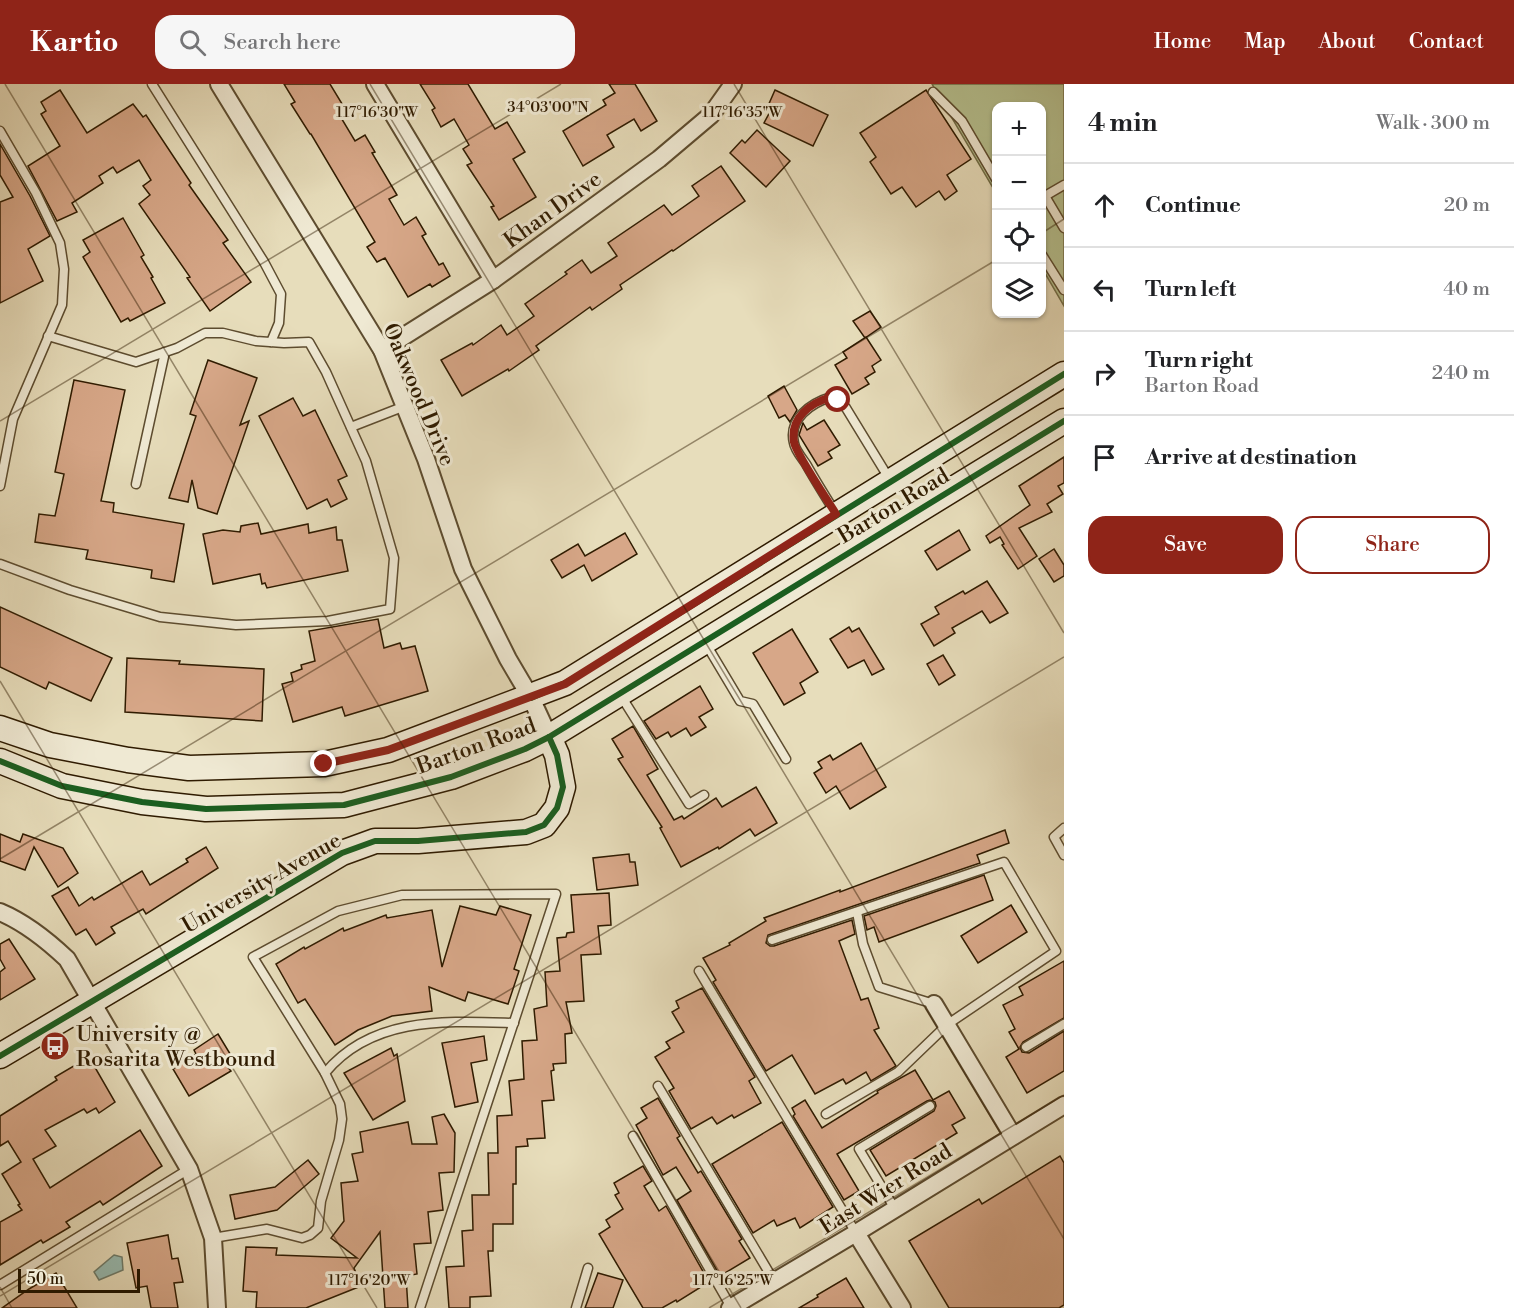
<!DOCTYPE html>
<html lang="en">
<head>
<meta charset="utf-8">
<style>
	body { margin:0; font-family:"Libre Bodoni",serif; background:#f6f6f6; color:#202124 }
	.controls { position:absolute; right:18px; top:18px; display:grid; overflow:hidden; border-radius:12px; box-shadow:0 2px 4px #0004 }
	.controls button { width:54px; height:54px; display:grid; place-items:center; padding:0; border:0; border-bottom:2px solid #e0e0e0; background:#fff; color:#202124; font:30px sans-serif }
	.scale { position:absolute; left:18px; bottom:15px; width:122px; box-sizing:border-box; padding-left:6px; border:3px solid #2f1b00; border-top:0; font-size:16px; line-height:21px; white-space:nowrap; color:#2f1b00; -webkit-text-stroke:4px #efe9d3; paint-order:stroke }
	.stop { position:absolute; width:18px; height:18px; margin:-14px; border:4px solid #8f2418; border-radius:50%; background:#fff }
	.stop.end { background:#8f2418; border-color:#fff; box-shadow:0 2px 6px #0008 }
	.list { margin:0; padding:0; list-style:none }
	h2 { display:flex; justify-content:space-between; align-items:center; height:78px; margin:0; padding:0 24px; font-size:26px }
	h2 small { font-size:20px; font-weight:400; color:#757577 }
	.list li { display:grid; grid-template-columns:39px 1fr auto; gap:18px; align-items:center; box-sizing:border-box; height:84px; padding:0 24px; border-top:2px solid #e0e0e0 }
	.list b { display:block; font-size:22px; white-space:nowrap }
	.list p { margin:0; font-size:20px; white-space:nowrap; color:#757577 }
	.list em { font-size:20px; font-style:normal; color:#757577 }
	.actions { display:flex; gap:12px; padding:18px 24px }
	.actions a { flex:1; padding:14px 0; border:2px solid #8f2418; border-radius:18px; text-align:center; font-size:21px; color:#8f2418 }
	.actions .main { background:#8f2418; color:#fff }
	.icon { flex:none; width:33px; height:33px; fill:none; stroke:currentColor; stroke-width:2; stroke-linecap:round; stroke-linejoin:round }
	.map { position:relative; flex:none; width:1064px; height:1224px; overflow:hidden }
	header { display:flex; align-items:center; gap:36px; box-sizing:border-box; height:84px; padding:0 30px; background:#8f2418; color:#fff }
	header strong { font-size:28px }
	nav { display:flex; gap:33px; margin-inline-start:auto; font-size:21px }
	.search { width:420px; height:54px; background:#f6f6f6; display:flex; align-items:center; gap:15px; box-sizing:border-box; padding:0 21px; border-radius:18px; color:#757577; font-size:22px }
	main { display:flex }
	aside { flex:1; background:#fff }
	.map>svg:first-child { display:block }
</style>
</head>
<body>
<header>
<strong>Kartio</strong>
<div class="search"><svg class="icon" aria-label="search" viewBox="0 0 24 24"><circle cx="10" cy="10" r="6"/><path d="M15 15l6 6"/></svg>Search here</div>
<nav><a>Home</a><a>Map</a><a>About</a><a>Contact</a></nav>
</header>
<main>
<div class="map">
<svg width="1064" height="1224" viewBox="0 0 1064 1224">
	<rect width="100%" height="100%" fill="#e7ddbb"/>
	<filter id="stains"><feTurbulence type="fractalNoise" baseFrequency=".00333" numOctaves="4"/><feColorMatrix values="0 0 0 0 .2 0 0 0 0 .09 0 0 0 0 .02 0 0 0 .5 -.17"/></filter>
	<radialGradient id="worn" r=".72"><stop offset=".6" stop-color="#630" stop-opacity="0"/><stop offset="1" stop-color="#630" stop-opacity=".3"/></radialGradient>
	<polygon fill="#b6c190" stroke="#726e48" stroke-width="1.5" points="932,0 1064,0 1064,222 1042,184 1042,22 996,22 996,109"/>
	<polygon fill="#97bbb1" stroke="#6d7b6a" stroke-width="1.5" points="114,1171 122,1173 123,1186 99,1196 94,1188"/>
	<g fill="#d7a788" stroke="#2f1b00" stroke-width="1.5">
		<polygon points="284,0 330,0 347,28 340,32 355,57 365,51 375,68 372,69 397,111 389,115 404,141 416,133 426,150 422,152 439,181 443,179 450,192 432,203 430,200 408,213 385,174 377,178 367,163 375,158 311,50 310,50 291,20 295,18"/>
		<polygon points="420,0 468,0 495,45 507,38 525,68 513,75 536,113 499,136 491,123 494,122 467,81 472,79 463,65 469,61 454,35 441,43 432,26 435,24"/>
		<polygon points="609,0 635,0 657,37 641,47 634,35 607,51 614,63 583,82 563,47 606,21 603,16 615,9"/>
		<polygon points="60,6 87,49 133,20 143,33 146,31 191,99 189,101 228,156 223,159 251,198 210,227 187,194 190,193 139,120 150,111 143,102 151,96 139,76 117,89 113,83 99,92 103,99 72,119 77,128 57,137 28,82 60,62 41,30 46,27 41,18"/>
		<polygon points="775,6 828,31 813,62 764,39 772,24 768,22"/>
		<polygon points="926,6 971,75 947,91 957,107 945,116 939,107 916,123 902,103 891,110 870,78 876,73 860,49"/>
		<polygon points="757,46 790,77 766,103 730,69 742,56 745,59"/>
		<polygon points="0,60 30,112 50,152 28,165 43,197 0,219 0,118 13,113 0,91"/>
		<polygon points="721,82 745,117 673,167 672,166 620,201 622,205 592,226 590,223 536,262 539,266 509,287 508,285 462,312 441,276 472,259 473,261 501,241 507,251 534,232 525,220 567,190 565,188 582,176 591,189 617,172 608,159 664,121 672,131 699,112 692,102"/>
		<polygon points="123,134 144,171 141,173 153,193 151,194 165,219 130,237 128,234 121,238 83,173 90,168 83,156"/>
		<polygon points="870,227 881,243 865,254 853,237"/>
		<polygon points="866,253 881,276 872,282 875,288 865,294 869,300 852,310 835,281 847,274 843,268"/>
		<polygon points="208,276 257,294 240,341 249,337 217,430 198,424 192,396 188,418 169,414 196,332 190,330"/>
		<polygon points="74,296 125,306 101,417 114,419 113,428 184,440 174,498 151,494 152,486 86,475 88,466 35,458 39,430 55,432 64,390 55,388"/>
		<polygon points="784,302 797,326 790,338 785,331 779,334 768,312"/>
		<polygon points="293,314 303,332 315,326 347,392 338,396 347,415 331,423 327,415 307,425 259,332"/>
		<polygon points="824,336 840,361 828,368 832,374 818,382 799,351 803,339 807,346"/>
		<polygon points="1064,373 1064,399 1058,402 1063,410 1047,420 1052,428 1019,444 1037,472 1018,485 1002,461 1004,460 1000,453 990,459 986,452 1030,421 1019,402"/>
		<polygon points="258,439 261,450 308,440 309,449 336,443 337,456 342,456 348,487 267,504 265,499 262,500 260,490 213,500 203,450 223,446 240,448 241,442"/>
		<polygon points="959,446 970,466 937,486 925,467"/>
		<polygon points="625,449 637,470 592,497 584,481 562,494 551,476 578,460 585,472"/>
		<polygon points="1054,465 1064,481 1064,492 1054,498 1039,475"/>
		<polygon points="987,497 1008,529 990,539 982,527 952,544 955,549 934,562 921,540 939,530 935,523 963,507 965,510"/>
		<polygon points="0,523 112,574 91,617 49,598 46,605 0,583"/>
		<polygon points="378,535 384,564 400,559 402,565 415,562 428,607 345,632 342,623 293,638 282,600 293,597 291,589 302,585 301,581 315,577 309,547"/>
		<polygon points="849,543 852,548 859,544 884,585 872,591 864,576 848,584 830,555"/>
		<polygon points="792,545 818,588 800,599 805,609 784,621 753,569"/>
		<polygon points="943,571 955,591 939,601 927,580"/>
		<polygon points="127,574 180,577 179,580 264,585 262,637 125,628"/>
		<polygon points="700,602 713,625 699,633 706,643 691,652 686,644 671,653 668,648 656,655 644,637"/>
		<polygon points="633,642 658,685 647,691 674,736 682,732 684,735 716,714 722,723 756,703 777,739 755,752 750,745 719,765 718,763 681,783 660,744 662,743 618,675 623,673 612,655"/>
		<polygon points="861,659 886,703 850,725 836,702 826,709 814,689 822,684 818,678 830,671 833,676"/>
		<polygon points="1005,746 1009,759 977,771 980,779 768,851 766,859 770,862 774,862 852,836 855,850 839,857 861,916 868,914 879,944 874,946 896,982 871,997 866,988 846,1000 843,995 815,1010 792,971 766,987 713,898 716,896 703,874 730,861 729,859 766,837 764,834 840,806 840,808"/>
		<polygon points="0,750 20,758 23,750 63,764 78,789 58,803 34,763 25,786 0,777"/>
		<polygon points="206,763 218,784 146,830 143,825 111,843 115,849 96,861 86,845 76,851 52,812 68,803 79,822 92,813 94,816 142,787 150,801 188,778 186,775"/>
		<polygon points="629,770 630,778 635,778 638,801 597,806 593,774"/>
		<polygon points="984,791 993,816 879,858 874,843 867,846 864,832"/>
		<polygon points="609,809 611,841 598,842 601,870 581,871 584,917 566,918 572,949 565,950 566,979 553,980 554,986 551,987 554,1016 542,1017 545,1054 527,1055 528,1062 516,1063 516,1100 513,1100 513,1140 493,1140 493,1167 488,1167 491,1212 470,1213 470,1224 449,1224 446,1183 464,1182 462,1147 473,1146 472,1111 489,1111 488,1069 498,1069 497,1032 512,1031 509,997 524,995 522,957 537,956 534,925 547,922 545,888 560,887 557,854 566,853 567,849 574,848 571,811"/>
		<polygon points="1011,821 1027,848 978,879 961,852"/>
		<polygon points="460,822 496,831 500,822 531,831 514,885 519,887 508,920 468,908 465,917 429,903 432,927 392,932 358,946 335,961 305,915 298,919 276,880 304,863 305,865 343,844 344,847 386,831 387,834 432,826 442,883"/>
		<polygon points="9,855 35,895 0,916 0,888 5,884 0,875 0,860"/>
		<polygon points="1064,877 1064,934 1023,958 1020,963 1022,968 1029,969 1064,947 1064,987 1027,1009 1006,973 1019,965 1009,948 1015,945 1003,921 1023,911 1019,903"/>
		<polygon points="702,904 755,993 749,997 761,1019 734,1034 732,1031 717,1040 712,1033 691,1045 669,1007 674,1004 655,973 670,964 666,958 684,948 672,928 679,924 676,917"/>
		<polygon points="218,950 232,973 223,978 231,987 189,1012 173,985 196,970 194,966"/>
		<polygon points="484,952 487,976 471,979 478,1018 455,1023 442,959"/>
		<polygon points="391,964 394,972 397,970 405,1017 373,1036 344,989"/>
		<polygon points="89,973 115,1018 99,1029 96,1024 87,1029 84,1025 45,1046 56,1062 33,1075 50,1104 140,1046 162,1082 103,1121 100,1117 66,1138 70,1143 43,1159 41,1156 0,1181 0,1138 22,1126 18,1121 20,1120 2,1090 21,1078 8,1057 0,1062 0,1032 57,996 55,993"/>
		<polygon points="915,986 933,1016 949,1007 965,1034 952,1041 957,1049 886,1092 870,1066 934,1027 936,1022 935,1018 930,1016 927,1017 837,1070 859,1107 844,1116 793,1032 795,1030 792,1024 805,1016 822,1044 878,1009 877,1007"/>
		<polygon points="658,1014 680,1052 677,1054 698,1089 701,1087 742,1155 739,1157 750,1174 720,1192 677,1116 691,1107 676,1083 663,1091 636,1041 647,1034 641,1024"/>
		<polygon points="444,1030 455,1049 454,1088 439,1089 443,1126 428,1128 431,1159 414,1160 417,1190 406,1192 408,1224 385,1224 380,1148 354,1184 361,1202 306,1224 256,1224 257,1208 243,1207 246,1163 277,1164 276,1171 357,1174 331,1154 344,1137 341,1099 358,1097 352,1070 363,1068 360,1048 408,1038 412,1060 437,1060 432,1033"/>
		<polygon points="782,1038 833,1123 800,1144 795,1134 777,1142 774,1136 753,1149 712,1080"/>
		<polygon points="1060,1072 1064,1079 1064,1221 1059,1224 949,1224 909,1157 979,1115 982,1120"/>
		<polygon points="308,1076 319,1090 277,1126 235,1135 230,1111 275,1103"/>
		<polygon points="643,1082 652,1097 644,1102 659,1127 666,1122 709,1198 677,1218 676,1216 662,1224 643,1224 599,1150 610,1143 606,1136 623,1125 615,1111 619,1109 614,1099"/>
		<polygon points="168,1151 172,1175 178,1174 183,1198 174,1199 178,1224 151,1224 147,1202 136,1204 127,1159"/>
		<polygon points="56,1189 77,1224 2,1224 29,1205"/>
		<polygon points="598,1189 623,1196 613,1224 585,1224"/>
		<polygon points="846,1194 864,1224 799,1224 818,1213 817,1211"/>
	</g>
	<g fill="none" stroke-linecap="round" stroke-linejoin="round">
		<g stroke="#5d4c2f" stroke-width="11">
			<g id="lane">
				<polyline points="152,0 264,178 281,210 279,239 271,258"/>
				<polyline points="933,8 962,37 996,95"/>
				<polyline points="0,47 36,109 60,159 64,185 62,221 13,335 0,402"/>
				<polyline points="1064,101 1045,112 1064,144"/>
				<polyline points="1042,171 1064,206"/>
				<polyline points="351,343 405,322"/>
				<polyline points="136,400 165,268"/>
				<path d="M835 428C825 412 815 396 806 380 802 374 795 366 794 359 788 335 811 319 831 313L838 316 846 324 890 396"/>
				<polyline points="0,480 70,506 160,533 236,541 328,537 390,525 394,474 366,377 326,288 309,258 284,259 256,257 223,249 205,249 177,264 136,278 48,252"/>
				<polyline points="706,560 740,617 753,620 786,675"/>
				<polyline points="621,612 689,720 704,711"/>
				<polyline points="1064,744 1054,753 1064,771"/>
				<polyline points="857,828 863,860 879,903 934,920"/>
				<polyline points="772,856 1004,778 1056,867 948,940 898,988 826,1030"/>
				<polyline points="699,887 856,1149"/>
				<polyline points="1026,963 1064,940"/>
				<polyline points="325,989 253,873 338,827 402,811 556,810 420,1224"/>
				<polyline points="658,1002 774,1197"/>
				<polyline points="633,1052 731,1223"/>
				<polyline points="895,1125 859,1065 930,1022"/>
				<path d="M213 1154 267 1145 302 1154 310 1151 318 1144 321 1117 339 1056 342 1035 340 1020 325 989C372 932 446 937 514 939"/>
				<polyline points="0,1201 189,1085"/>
				<polyline points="576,1224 588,1184"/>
			</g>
		</g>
		<g stroke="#5d4c2f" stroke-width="20">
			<g id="street">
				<polyline points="219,0 382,266 426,375 463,485 508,575 531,614 549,653"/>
				<polyline points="375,0 493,196"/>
				<polyline points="382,266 493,196 659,75 711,31 733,0"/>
				<path d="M0 828C26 839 47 856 67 875L189 1085 213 1154 217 1224"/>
				<polyline points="934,920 1013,1052"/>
				<polyline points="856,1149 902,1224"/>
				<polyline points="730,1224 856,1149 1064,1021"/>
			</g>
		</g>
		<g stroke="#2f1b00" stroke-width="27">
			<g id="secondary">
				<polyline points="0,644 50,661 128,676 189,684 324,680 388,666 565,599 1064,290"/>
				<polyline points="0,677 62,702 142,718 206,725 344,721 451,693 525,665 549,653 1064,337"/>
				<polyline points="0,972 342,769 375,757 418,757 526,748 544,741 557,724 563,703 557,671 549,653"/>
			</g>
		</g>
		<use href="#lane" stroke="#efe9d3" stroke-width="8"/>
		<use href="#street" stroke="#efe9d3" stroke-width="16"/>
		<use href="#secondary" stroke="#efe9d3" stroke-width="24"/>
		<g stroke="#efe9d3" stroke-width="10">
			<g id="cycleway">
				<polyline points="531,614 565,599 609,573 1064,290"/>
				<polyline points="0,677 62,702 142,718 206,725 344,721 451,693 525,665 549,653 1064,337"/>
				<polyline points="0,972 342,769 375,757 418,757 526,748 544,741 557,724 563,703 557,671 549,653"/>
			</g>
		</g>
		<use href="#cycleway" stroke="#1b5e20" stroke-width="6"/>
	</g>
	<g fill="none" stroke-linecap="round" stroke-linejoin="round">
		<path stroke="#8f2418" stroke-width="8" d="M324 680 388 666 565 600 836 430C828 417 796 370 794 358 790 334 810 319 831 313L838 316"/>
	</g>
	<path fill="none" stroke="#2f1b00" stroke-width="1.5" stroke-opacity="0.45" d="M5 0 741 1224M370 0 1064 1155M734 0 1064 549M1042 149 1064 135M0 337 561 0M0 597 377 1224M0 775 996 176M0 1203 12 1224M0 1212 1064 573M709 1224 1064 1011"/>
	<defs>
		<g id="bus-disc" transform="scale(1.5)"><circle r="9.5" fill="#8f2418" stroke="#efe9d3"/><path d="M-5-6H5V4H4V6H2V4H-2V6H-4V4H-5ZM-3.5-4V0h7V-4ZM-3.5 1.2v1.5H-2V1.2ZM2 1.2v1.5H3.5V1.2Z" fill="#fff"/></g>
	</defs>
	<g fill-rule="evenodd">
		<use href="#bus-disc" x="55" y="962"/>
	</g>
	<g text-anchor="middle" stroke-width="6" stroke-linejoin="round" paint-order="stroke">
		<g font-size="22" fill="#2f1b00" stroke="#efe9d3">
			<text transform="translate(552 125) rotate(-36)" y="8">Khan Drive</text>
			<text transform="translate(420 310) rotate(67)" y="8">Oakwood Drive</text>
			<text transform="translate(893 421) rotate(-31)" y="8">Barton Road</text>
			<text transform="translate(476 661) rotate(-20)" y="8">Barton Road</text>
			<text transform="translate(261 798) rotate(-30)" y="8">University Avenue</text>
			<text transform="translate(885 1104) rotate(-32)" y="8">East Wier Road</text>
		</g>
		<g font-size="22" fill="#2f1b00" stroke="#efe9d3" text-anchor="start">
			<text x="76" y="957">University @<tspan x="76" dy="25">Rosarita Westbound</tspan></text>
		</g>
	</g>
	<g font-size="15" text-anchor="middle" fill="#2f1b00" stroke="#efe9d3" stroke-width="6" stroke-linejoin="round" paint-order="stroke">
		<text x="548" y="28">34°03'00"N</text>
		<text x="742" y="33">117°16'35"W</text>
		<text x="377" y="33">117°16'30"W</text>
		<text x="369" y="1201">117°16'20"W</text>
		<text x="733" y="1201">117°16'25"W</text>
	</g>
	<rect width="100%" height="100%" filter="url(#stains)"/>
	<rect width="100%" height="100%" fill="url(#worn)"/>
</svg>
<div class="controls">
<button>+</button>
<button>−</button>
<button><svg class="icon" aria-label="locate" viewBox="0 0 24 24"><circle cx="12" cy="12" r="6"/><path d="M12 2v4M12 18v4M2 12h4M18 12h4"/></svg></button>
<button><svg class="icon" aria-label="layers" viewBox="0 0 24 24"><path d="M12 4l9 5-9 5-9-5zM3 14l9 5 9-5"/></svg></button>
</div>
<div class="scale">50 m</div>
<div class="stop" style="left:838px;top:316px"></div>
<div class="stop end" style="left:324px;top:680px"></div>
</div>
<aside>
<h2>4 min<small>Walk · 300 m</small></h2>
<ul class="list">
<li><svg class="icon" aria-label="ahead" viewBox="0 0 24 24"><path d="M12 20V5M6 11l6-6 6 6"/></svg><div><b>Continue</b></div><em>20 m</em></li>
<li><svg class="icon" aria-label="left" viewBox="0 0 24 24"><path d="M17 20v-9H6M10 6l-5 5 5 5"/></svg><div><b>Turn left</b></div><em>40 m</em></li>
<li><svg class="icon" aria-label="right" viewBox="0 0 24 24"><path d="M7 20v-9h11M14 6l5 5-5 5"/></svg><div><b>Turn right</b><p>Barton Road</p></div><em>240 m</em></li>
<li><svg class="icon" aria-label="arrive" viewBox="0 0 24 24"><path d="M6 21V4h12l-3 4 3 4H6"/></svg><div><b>Arrive at destination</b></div></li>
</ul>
<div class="actions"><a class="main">Save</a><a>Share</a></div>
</aside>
</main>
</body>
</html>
